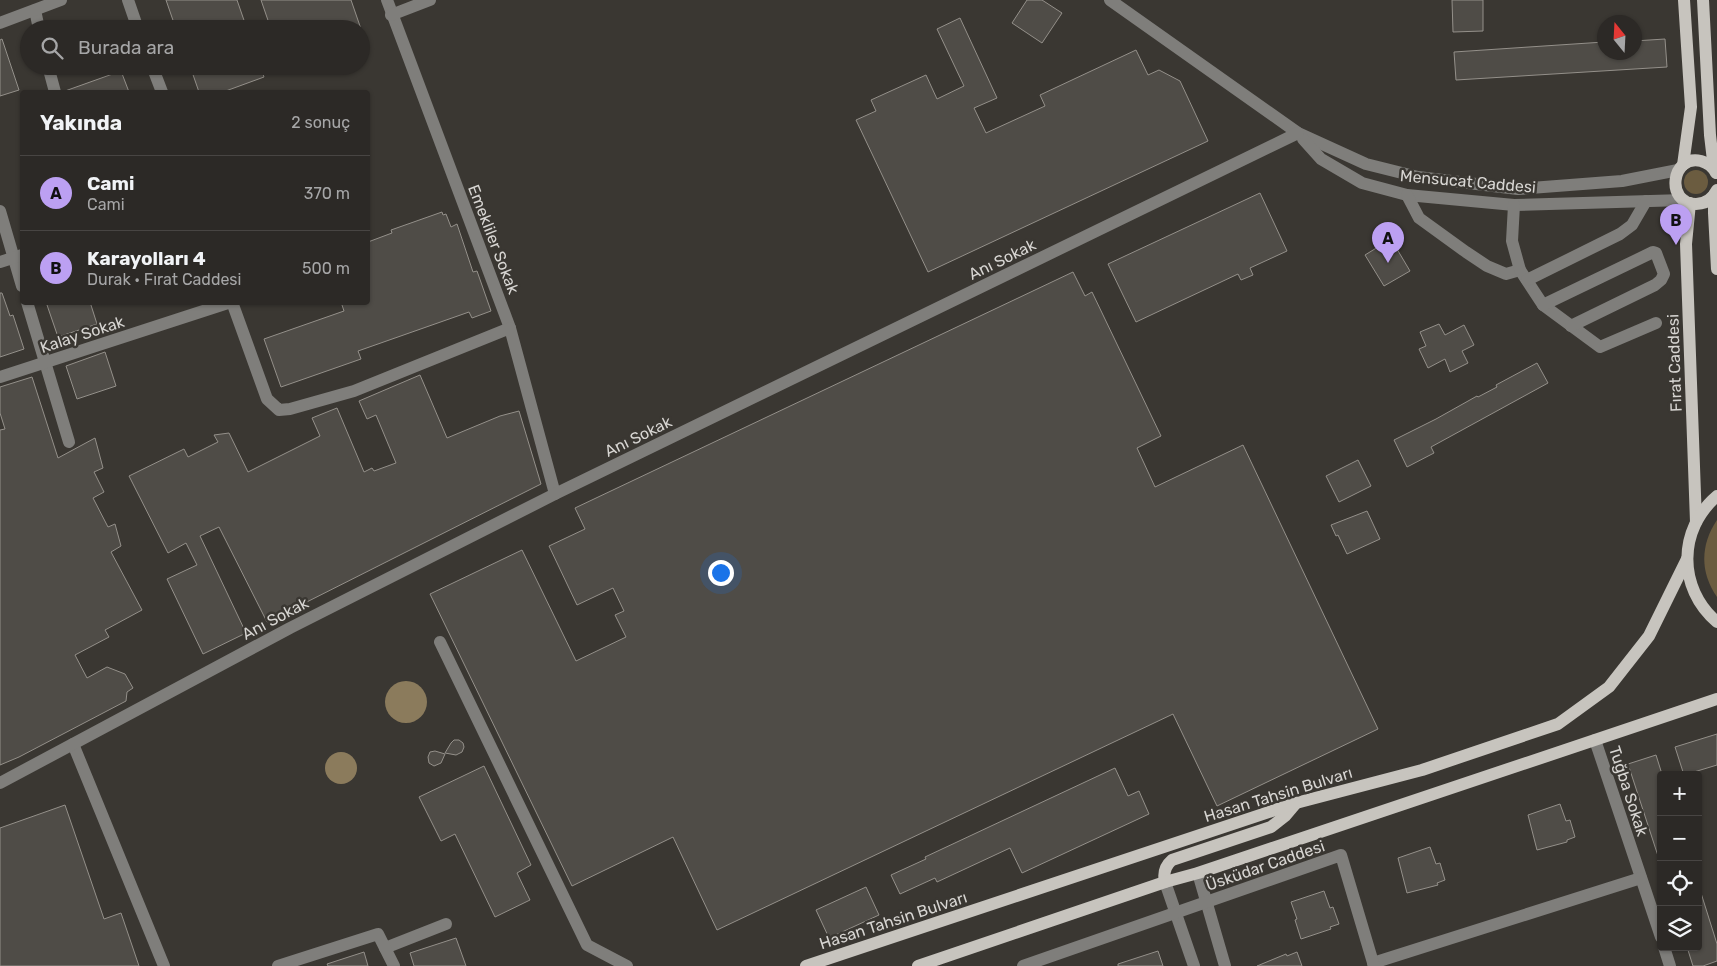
<!DOCTYPE html>
<html lang="tr">
<head>
<meta charset="utf-8">
<style>
	body { margin:0; font-family:Rubik,sans-serif; background:#34312e; color:#f1f3f6 }
	.controls { position:absolute; right:15px; bottom:15px; display:grid; overflow:hidden; border-radius:5px; box-shadow:0 1px 4px #0004 }
	.controls button { width:45px; height:45px; display:grid; place-items:center; padding:0; border:0; border-bottom:1px solid #484543; background:#2c2926; color:#f1f3f6; font:25px sans-serif }
	.compass { position:absolute; left:1597px; top:15px; width:45px; height:45px; border-radius:50%; background:#2c2926; box-shadow:0 1px 4px #0004; rotate:342deg }
	.you { position:absolute; left:720px; top:572px; width:18px; height:18px; margin:-12px; border:4px solid #fff; border-radius:50%; background:#1a73e8; box-shadow:0 0 0 8px #1a73e833 }
	.badge { display:grid; place-items:center; width:32px; height:32px; border-radius:50%; background:#bca0f2; color:#111; font-size:16px; font-weight:700 }
	.pin { position:absolute; translate:-50% -41px; filter:drop-shadow(0 1px 2px #0008) }
	.pin::after { content:''; position:absolute; top:26px; width:18px; height:15px; background:inherit; clip-path:polygon(0 0,100% 0,50% 100%) }
	.list { margin:0; padding:0; list-style:none }
	h2 { display:flex; justify-content:space-between; align-items:center; height:65px; margin:0; padding:0 20px; font-size:21px }
	h2 small { font-size:16px; font-weight:400; color:#a6a6a7 }
	.list li { display:grid; grid-template-columns:32px 1fr auto; gap:15px; align-items:center; box-sizing:border-box; height:75px; padding:0 20px; border-top:1px solid #484543 }
	.list b { display:block; font-size:19px; white-space:nowrap }
	.list p { margin:0; font-size:16px; white-space:nowrap; color:#a6a6a7 }
	.list em { font-size:16px; font-style:normal; color:#a6a6a7 }
	.icon { flex:none; width:28px; height:28px; fill:none; stroke:currentColor; stroke-width:2; stroke-linecap:round; stroke-linejoin:round }
	.map { position:relative; flex:none; width:1717px; height:966px; overflow:hidden }
	.search { position:absolute; background:#2c2926; box-shadow:0 1px 4px #0004; left:20px; top:20px; width:350px; height:55px; display:flex; align-items:center; gap:12px; box-sizing:border-box; padding:0 18px; border-radius:28px; color:#a6a6a7; font-size:19px }
	.panel { position:absolute; background:#2c2926; box-shadow:0 1px 4px #0004; left:20px; top:90px; width:350px; height:215px; border-radius:5px }
	.map>svg:first-child { display:block }
</style>
</head>
<body>
<div class="map">
<svg width="1717" height="966" viewBox="0 0 1717 966">
	<rect width="100%" height="100%" fill="#3a3732"/>
	<g fill="#6b5c40">
		<circle cx="1696" cy="182" r="12"/>
		<path d="M1717 520V597C1700 573 1700 545 1717 520Z"/>
	</g>
	<g fill="#8b7b5c">
		<circle cx="406" cy="702" r="21"/>
		<circle cx="341" cy="768" r="16"/>
	</g>
	<g fill="#4f4c47" stroke="#94908a">
		<polygon points="166,0 237,0 247,29 176,29"/>
		<polygon points="261,0 351,0 361,29 271,29"/>
		<polygon points="1027,0 1042,0 1062,13 1042,43 1012,23"/>
		<polygon points="1452,0 1483,0 1483,31 1453,32"/>
		<polygon points="960,18 997,98 974,108 986,133 1045,106 1040,95 1136,50 1148,75 1159,70 1180,81 1208,141 928,272 856,120 876,111 871,100 926,75 937,99 964,86 937,29"/>
		<polygon points="2,39 19,90 0,96 0,40"/>
		<polygon points="1665,39 1667,67 1456,80 1454,52 1604,42 1604,52 1634,52 1634,41"/>
		<polygon points="190,66 260,66 264,77 223,92 199,92"/>
		<polygon points="121,71 129,92 65,92 65,91"/>
		<polygon points="1260,193 1287,251 1250,268 1253,275 1241,280 1238,274 1136,322 1108,264"/>
		<polygon points="442,212 443,215 446,214 451,227 457,224 473,272 477,271 491,311 472,318 469,312 358,351 361,359 281,387 264,339 344,311 341,302 368,302 368,242 392,233 391,230"/>
		<polygon points="1391,239 1410,271 1384,286 1365,255"/>
		<polygon points="1073,272 1085,296 1092,292 1161,436 1137,448 1155,487 1243,445 1378,729 1217,806 1173,714 717,930 673,837 572,886 430,594 522,550 576,661 626,637 615,615 624,611 613,588 577,605 549,546 585,529 575,508"/>
		<polygon points="0,293 2,293 10,316 13,315 24,349 0,357"/>
		<polygon points="55,302 90,302 97,324 58,337 47,305"/>
		<polygon points="1439,324 1445,335 1464,325 1474,345 1462,351 1468,363 1450,372 1445,359 1428,368 1419,349 1426,346 1420,332"/>
		<polygon points="105,352 116,386 77,399 66,366"/>
		<polygon points="1537,363 1548,383 1431,447 1434,453 1407,467 1394,440 1436,419 1477,396 1478,397 1497,387 1496,385"/>
		<polygon points="420,375 447,438 500,416 519,411 541,484 267,622 219,527 200,536 246,633 203,654 167,579 197,565 186,543 168,553 129,476 184,449 188,457 218,442 214,435 229,433 248,472 320,436 312,418 337,408 364,472 372,468 374,471 396,463 376,415 367,419 359,401"/>
		<polygon points="32,377 58,458 95,438 103,468 94,472 104,492 93,498 108,527 115,524 121,546 111,552 142,610 105,630 109,637 75,655 87,678 107,667 125,674 133,688 127,692 126,701 19,757 0,765 0,430 5,429 0,413 0,387"/>
		<polygon points="1358,460 1371,486 1339,502 1326,476"/>
		<polygon points="1367,511 1380,539 1347,554 1338,535 1336,536 1331,525"/>
		<polygon points="1717,734 1717,765 1684,775 1675,747"/>
		<polygon points="454,740 459,740 463,743 464,747 462,752 456,755 445,753 451,743"/>
		<polygon points="435,751 445,754 441,763 434,766 429,763 428,757 430,752"/>
		<polygon points="1656,755 1661,771 1661,859 1659,859 1628,764"/>
		<polygon points="484,766 531,865 517,873 530,900 495,917 455,834 441,841 419,797"/>
		<polygon points="1115,768 1128,796 1139,791 1149,814 1022,873 1010,848 937,882 935,878 900,894 891,875 926,859 925,857"/>
		<polygon points="1560,804 1566,821 1570,820 1575,837 1567,840 1567,842 1537,850 1528,815"/>
		<polygon points="65,805 104,919 121,913 139,966 0,966 0,828"/>
		<polygon points="1430,847 1436,864 1440,863 1445,880 1437,883 1438,885 1407,893 1398,858"/>
		<polygon points="866,887 879,915 829,938 816,910"/>
		<polygon points="1324,891 1330,908 1333,907 1339,924 1330,927 1331,929 1301,939 1295,920 1297,919 1291,902"/>
		<polygon points="1698,893 1701,893 1717,944 1717,961 1703,966 1693,966 1687,947 1698,947"/>
		<polygon points="456,938 466,966 414,966 410,953"/>
		<polygon points="1158,951 1163,966 1118,966 1118,964"/>
		<polygon points="364,952 368,966 328,966 327,964"/>
		<polygon points="1297,952 1302,966 1257,966 1286,954 1287,956"/>
	</g>
	<g fill="none" stroke-linecap="round" stroke-linejoin="round">
		<g stroke="#7f7e7b" stroke-width="12">
			<polyline points="128,0 138,29"/>
			<polyline points="387,0 510,328 555,494"/>
			<polyline points="1110,0 1298,133 1366,164 1418,177 1518,189 1622,181 1678,170"/>
			<polyline points="35,10 39,29"/>
			<polyline points="391,15 430,0"/>
			<polyline points="0,23 61,0"/>
			<polyline points="48,66 55,92"/>
			<polyline points="152,66 162,92"/>
			<polyline points="1303,139 1321,159 1362,183 1407,195 1514,205 1684,200"/>
			<polyline points="1407,195 1419,218 1466,252 1487,266 1506,274 1520,270"/>
			<polyline points="1514,205 1512,241 1520,270 1543,305 1600,347 1656,323"/>
			<polyline points="0,211 22,286"/>
			<polyline points="0,262 22,255"/>
			<polyline points="1527,280 1620,234 1632,225 1646,201"/>
			<polyline points="27,302 69,442"/>
			<polyline points="232,302 267,399 279,410 290,409 354,391 510,328"/>
			<polyline points="1543,305 1653,252 1656,253 1664,274 1661,280 1655,285 1571,326"/>
			<polyline points="0,377 231,302"/>
			<polyline points="440,642 587,945 627,966"/>
			<polyline points="1595,740 1661,937"/>
			<polyline points="73,744 164,966"/>
			<polyline points="0,783 290,628 555,494 1298,133"/>
			<polyline points="1198,873 1225,966"/>
			<polyline points="1165,882 1194,966"/>
			<polyline points="1664,947 1670,966"/>
			<polyline points="385,948 446,924"/>
			<polyline points="1373,963 1641,878"/>
			<polyline points="278,966 378,934 394,966"/>
			<polyline points="1023,966 1341,855 1374,966"/>
		</g>
		<g stroke="#c7c4be" stroke-width="12">
			<polyline points="1703,0 1710,135 1714,169"/>
			<polyline points="1683,165 1691,107 1684,0"/>
			<path d="M1716 173C1713 167 1708 163 1701 161 1671 154 1665 204 1696 204 1706 204 1713 198 1717 190"/>
			<polyline points="1714,195 1714,213 1717,269"/>
			<polyline points="1690,203 1686,244 1696,522"/>
			<path d="M1717 496C1678 529 1677 588 1717 622"/>
			<path d="M1165 882C1163 873 1165 866 1172 860L1271 827 1285 816 1296 803"/>
			<polyline points="806,966 1296,803 1422,770 1558,724 1609,687 1649,636 1687,559"/>
			<polyline points="918,966 1165,882 1198,873 1717,699"/>
		</g>
	</g>
	<g text-anchor="middle" stroke-width="5" stroke-linejoin="round" paint-order="stroke">
		<g font-size="16" fill="#d7d5d2" stroke="#3a3732">
			<text transform="translate(1468 181) rotate(5)" y="6">Mensucat Caddesi</text>
			<text transform="translate(494 239) rotate(69)" y="6">Emekliler Sokak</text>
			<text transform="translate(1002 259) rotate(-26)" y="6">Anı Sokak</text>
			<text transform="translate(82 334) rotate(-18)" y="6">Kalay Sokak</text>
			<text transform="translate(1674 363) rotate(-92)" y="6">Fırat Caddesi</text>
			<text transform="translate(638 436) rotate(-26)" y="6">Anı Sokak</text>
			<text transform="translate(275 618) rotate(-28)" y="6">Anı Sokak</text>
			<text transform="translate(1629 791) rotate(72)" y="6">Tuğba Sokak</text>
			<text transform="translate(1278 794) rotate(-17)" y="6">Hasan Tahsin Bulvarı</text>
			<text transform="translate(1265 865) rotate(-19)" y="6">Üsküdar Caddesi</text>
			<text transform="translate(893 920) rotate(-18)" y="6">Hasan Tahsin Bulvarı</text>
		</g>
	</g>
</svg>
<div class="controls">
<button>+</button>
<button>−</button>
<button><svg class="icon" aria-label="locate" viewBox="0 0 24 24"><circle cx="12" cy="12" r="6"/><path d="M12 2v4M12 18v4M2 12h4M18 12h4"/></svg></button>
<button><svg class="icon" aria-label="layers" viewBox="0 0 24 24"><path d="M12 4l9 5-9 5-9-5zM3 14l9 5 9-5"/></svg></button>
</div>
<svg class="compass" viewBox="-18 -18 36 36"><path d="M0-13l5 13h-10z" fill="#e53935"/><path d="M0 13l5-13h-10z" fill="#a6a6a7"/></svg>
<div class="you"></div>
<div class="pin badge" style="left:1388px;top:263px">A</div>
<div class="pin badge" style="left:1676px;top:245px">B</div>
<div class="search"><svg class="icon" aria-label="search" viewBox="0 0 24 24"><circle cx="10" cy="10" r="6"/><path d="M15 15l6 6"/></svg>Burada ara</div>
<section class="panel">
<h2>Yakında<small>2 sonuç</small></h2>
<ul class="list">
<li><span class="badge">A</span><div><b>Cami</b><p>Cami</p></div><em>370 m</em></li>
<li><span class="badge">B</span><div><b>Karayolları 4</b><p>Durak · Fırat Caddesi</p></div><em>500 m</em></li>
</ul>
</section>
</div>
</body>
</html>
